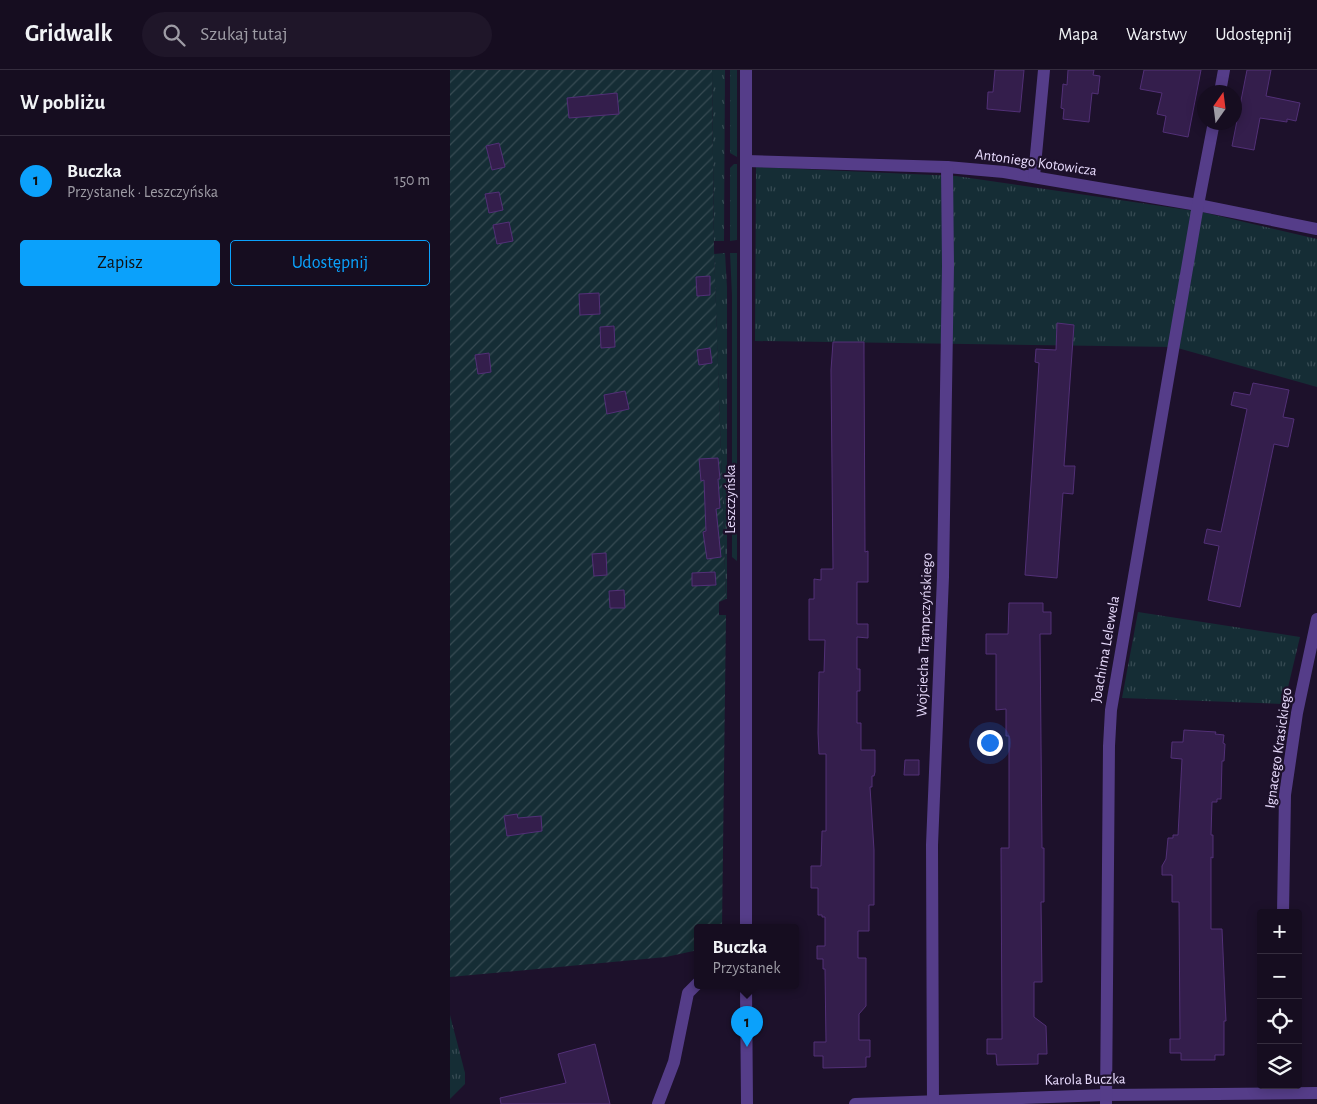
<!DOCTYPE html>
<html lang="pl">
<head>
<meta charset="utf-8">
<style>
	body { margin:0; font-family:"Alegreya Sans",sans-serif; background:#1f1629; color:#f1f3f6 }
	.controls { position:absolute; right:15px; bottom:15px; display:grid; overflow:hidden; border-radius:5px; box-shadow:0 2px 12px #0003 }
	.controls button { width:45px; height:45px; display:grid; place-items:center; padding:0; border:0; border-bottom:1px solid #352d3e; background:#160d20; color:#f1f3f6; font:25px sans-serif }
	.compass { position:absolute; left:747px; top:15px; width:45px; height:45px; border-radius:50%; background:#160d20; box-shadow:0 2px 12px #0003; rotate:14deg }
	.you { position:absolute; left:539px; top:672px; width:18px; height:18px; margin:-12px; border:4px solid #fff; border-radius:50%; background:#1a73e8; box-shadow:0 0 0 8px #1a73e833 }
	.badge { display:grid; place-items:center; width:32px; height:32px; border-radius:50%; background:#0ba1fb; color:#111; font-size:16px; font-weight:700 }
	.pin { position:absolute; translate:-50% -41px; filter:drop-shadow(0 1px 2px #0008) }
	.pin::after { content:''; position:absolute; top:26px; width:18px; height:15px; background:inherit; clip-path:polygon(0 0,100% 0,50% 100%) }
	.popup { position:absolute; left:244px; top:854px; width:105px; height:65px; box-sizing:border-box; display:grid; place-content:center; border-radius:5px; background:#160d20; filter:drop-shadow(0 1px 4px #0005); font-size:16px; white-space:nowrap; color:#9e9ca5 }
	.popup b { font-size:19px; color:#f1f3f6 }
	.popup::after { content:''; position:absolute; left:50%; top:100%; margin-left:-10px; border:10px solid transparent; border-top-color:#160d20 }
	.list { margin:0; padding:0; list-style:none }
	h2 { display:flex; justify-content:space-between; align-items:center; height:65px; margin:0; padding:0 20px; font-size:21px }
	h2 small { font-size:16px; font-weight:400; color:#9e9ca5 }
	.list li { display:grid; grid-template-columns:32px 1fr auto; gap:15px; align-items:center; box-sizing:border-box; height:90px; padding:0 20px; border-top:1px solid #352d3e }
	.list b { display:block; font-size:19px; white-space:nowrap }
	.list p { margin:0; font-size:16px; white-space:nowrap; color:#9e9ca5 }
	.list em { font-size:16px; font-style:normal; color:#9e9ca5 }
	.actions { display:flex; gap:10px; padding:15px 20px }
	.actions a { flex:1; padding:11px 0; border:1px solid #0ba1fb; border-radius:5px; text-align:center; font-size:18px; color:#0ba1fb }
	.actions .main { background:#0ba1fb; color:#111 }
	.icon { flex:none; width:28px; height:28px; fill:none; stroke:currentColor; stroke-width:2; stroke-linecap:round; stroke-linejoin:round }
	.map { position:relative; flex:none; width:867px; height:1034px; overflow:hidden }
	header { display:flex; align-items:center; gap:30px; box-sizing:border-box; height:70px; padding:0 25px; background:#160d20; border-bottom:1px solid #352d3e }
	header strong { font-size:24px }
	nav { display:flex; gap:28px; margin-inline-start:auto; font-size:18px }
	.search { width:350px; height:45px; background:#1f1629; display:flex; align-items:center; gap:12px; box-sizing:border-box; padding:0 18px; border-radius:28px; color:#9e9ca5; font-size:19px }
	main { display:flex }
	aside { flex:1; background:#160d20 }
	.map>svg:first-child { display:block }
</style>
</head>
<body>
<header>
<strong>Gridwalk</strong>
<div class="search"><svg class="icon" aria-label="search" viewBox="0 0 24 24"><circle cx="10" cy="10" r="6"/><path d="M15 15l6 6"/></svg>Szukaj tutaj</div>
<nav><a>Mapa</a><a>Warstwy</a><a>Udostępnij</a></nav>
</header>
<main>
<aside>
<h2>W pobliżu<small></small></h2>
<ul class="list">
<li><span class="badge">1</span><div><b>Buczka</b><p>Przystanek · Leszczyńska</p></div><em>150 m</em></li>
</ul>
<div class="actions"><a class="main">Zapisz</a><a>Udostępnij</a></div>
</aside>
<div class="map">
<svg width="867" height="1034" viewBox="0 0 867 1034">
	<defs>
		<pattern id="grass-tufts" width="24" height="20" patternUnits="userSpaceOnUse" patternTransform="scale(1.25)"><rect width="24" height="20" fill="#152d35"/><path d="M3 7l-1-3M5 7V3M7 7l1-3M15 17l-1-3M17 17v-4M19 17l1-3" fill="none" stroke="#374b53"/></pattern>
		<pattern id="garden-furrows" width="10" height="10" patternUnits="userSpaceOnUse" patternTransform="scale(1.25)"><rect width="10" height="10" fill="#152d35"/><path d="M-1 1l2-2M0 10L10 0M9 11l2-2" fill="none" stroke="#374b53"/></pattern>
	</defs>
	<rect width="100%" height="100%" fill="#1d112b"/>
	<g fill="url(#grass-tufts)">
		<polygon points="262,0 275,0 274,171 264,171"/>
		<polygon points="280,0 287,0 287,87 280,83"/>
		<polygon points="284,94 287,94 287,170 280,171 280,98"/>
		<polygon points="306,97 506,106 752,142 867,169 867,317 724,277 305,271"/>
		<polygon points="275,183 277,217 277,529 276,529 264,184"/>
		<polygon points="280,183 287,183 287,491 282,487 282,225"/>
		<polygon points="688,542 850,567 834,634 672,628"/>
		<polygon points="0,945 15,1003 15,1014 0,1029"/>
	</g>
	<polygon fill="url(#garden-furrows)" points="0,0 262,0 264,178 276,529 269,532 269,545 276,545 272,858 248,858 248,880 216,887 0,907"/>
	<g fill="#341e4c" stroke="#523077">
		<polygon points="545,0 574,0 570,42 537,39 538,22 543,22"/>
		<polygon points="618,0 644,0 643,5 650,6 648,24 642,23 639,52 613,49 614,39 611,38 613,14 617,15"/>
		<polygon points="694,0 751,0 738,67 713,62 716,46 707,44 712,23 690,19"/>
		<polygon points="797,0 821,0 816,26 850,33 846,51 837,49 837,52 810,48 804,80 782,76"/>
		<polygon points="167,23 169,44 119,48 117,28"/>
		<polygon points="49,73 55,97 42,100 36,76"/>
		<polygon points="49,122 53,140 39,143 35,124"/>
		<polygon points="59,152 63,171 47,174 43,155"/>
		<polygon points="260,206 260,225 247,226 246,207"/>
		<polygon points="149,223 150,244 130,245 129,224"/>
		<polygon points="607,253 624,255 614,396 625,396 623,424 613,423 607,508 575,505 589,293 585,292 586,279 606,280"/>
		<polygon points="164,256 165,277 151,278 150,257"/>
		<polygon points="383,272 414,272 414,283 415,482 418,481 418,512 407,512 407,554 418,554 418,568 407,567 407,599 410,599 410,621 407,621 407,653 411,653 411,680 425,680 425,702 424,706 422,706 422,717 420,717 424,780 424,835 419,835 419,861 408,861 408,888 416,888 416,936 409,944 409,970 420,970 420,987 416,987 416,997 373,998 373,986 364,986 364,972 376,972 375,899 373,899 373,889 367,889 367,876 375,876 375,847 372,847 372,845 368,845 368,818 361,818 361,796 371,796 372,761 376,761 376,684 369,684 368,663 369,602 374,602 375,570 359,570 359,529 364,529 364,509 371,510 371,499 383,499 381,300"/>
		<polygon points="260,278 262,293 249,295 247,280"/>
		<polygon points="39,283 41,302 28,304 25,285"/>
		<polygon points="803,313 839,320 833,347 844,349 838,377 824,374 790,537 758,530 769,476 754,473 757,459 771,462 797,339 781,335 784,322 800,325"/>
		<polygon points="175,321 179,339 157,344 154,325"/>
		<polygon points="268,388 270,409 268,409 270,438 266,439 271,487 257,489 253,462 256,461 254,410 251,411 249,389"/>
		<polygon points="156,483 157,505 144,506 142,484"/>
		<polygon points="265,502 266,515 242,516 242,503"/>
		<polygon points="174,520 175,538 160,538 159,521"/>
		<polygon points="559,533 593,533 593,542 601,542 601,564 590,564 592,778 594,778 594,832 591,832 592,912 584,912 584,947 596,956 597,984 588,984 588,994 547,995 546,984 537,984 537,969 552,969 551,778 559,778 559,666 556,666 556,639 546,640 546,584 536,584 536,564 558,564"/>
		<polygon points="734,660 766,662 765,664 774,665 773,673 775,674 774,691 772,691 771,729 767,729 767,732 762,732 761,765 763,765 763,788 761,787 761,859 772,859 776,951 774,951 774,985 765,985 765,990 731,990 731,983 720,983 720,969 730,969 729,832 722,832 722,805 712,805 712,796 716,789 718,768 723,768 723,765 728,765 732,689 721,688 722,672 733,672"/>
		<polygon points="455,690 469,690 469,705 454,705"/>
		<polygon points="67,744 68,748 91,746 92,761 57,766 54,746"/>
		<polygon points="145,974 160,1034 51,1034 50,1028 116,1013 108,984"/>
	</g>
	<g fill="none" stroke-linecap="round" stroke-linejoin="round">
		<g stroke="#553d89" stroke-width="12">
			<polyline points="770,22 774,0"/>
			<polyline points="296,91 497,97 554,102 748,135 867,159"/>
			<polyline points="584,106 594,0"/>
			<polyline points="833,843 835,725 847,643 867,549"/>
			<polyline points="296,858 296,0"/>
			<polyline points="296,916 297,1034"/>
			<polyline points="208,1034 224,992 238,923 248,913"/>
			<polyline points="405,1034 656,1025 867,1023"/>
			<polyline points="483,1034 482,775 493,507 498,196 497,97"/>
			<polyline points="656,1034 659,676 661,640 748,135 764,52"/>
		</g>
	</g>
	<g text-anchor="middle" stroke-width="4.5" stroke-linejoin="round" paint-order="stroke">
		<g font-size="15" fill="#e9dcfe" stroke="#1d112b">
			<text transform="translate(586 92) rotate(8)" y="5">Antoniego Kotowicza</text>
			<text transform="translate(280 429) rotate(-90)" y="5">Leszczyńska</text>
			<text transform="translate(474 565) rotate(-88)" y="5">Wojciecha Trąmpczyńskiego</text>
			<text transform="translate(655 579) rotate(-80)" y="5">Joachima Lelewela</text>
			<text transform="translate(828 678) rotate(-82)" y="5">Ignacego Krasickiego</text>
			<text transform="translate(635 1009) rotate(-1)" y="5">Karola Buczka</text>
		</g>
	</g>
</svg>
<div class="controls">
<button>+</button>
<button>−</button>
<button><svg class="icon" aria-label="locate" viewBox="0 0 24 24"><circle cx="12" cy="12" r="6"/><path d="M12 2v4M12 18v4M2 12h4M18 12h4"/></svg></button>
<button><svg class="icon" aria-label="layers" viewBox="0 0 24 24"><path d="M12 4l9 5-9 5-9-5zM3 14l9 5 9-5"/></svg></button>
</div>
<svg class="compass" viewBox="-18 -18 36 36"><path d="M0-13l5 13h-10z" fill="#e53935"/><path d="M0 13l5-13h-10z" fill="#9e9ca5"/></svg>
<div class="you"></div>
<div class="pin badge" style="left:297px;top:977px">1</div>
<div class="popup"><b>Buczka</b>Przystanek</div>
</div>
</main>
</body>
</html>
